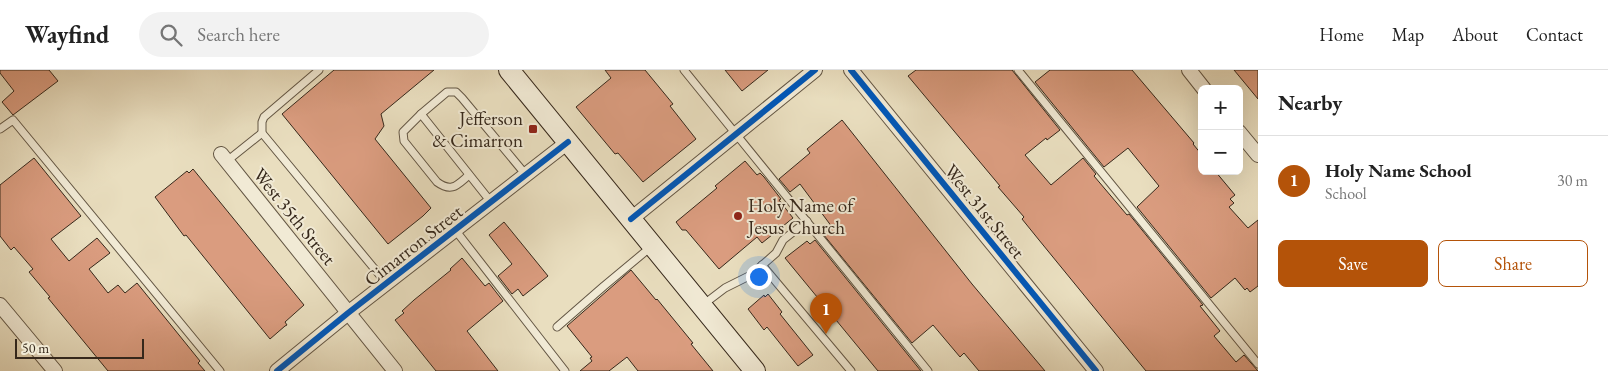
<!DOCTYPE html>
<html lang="en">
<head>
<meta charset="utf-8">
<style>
	body { margin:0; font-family:"EB Garamond",serif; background:#f2f2f2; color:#222 }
	.controls { position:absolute; right:15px; top:15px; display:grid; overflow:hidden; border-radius:8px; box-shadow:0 5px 20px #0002 }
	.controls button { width:45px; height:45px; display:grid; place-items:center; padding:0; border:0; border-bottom:1px solid #e0e0e0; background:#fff; color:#222; font:25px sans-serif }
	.scale { position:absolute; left:15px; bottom:12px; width:129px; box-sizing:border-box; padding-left:5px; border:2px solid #36281b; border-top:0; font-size:14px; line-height:18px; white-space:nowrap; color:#36281b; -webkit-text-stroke:4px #f1ead5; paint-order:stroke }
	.you { position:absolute; left:758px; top:206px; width:18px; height:18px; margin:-12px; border:4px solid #fff; border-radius:50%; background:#1a73e8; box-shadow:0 0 0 8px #1a73e833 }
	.badge { display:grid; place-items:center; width:32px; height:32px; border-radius:50%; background:#b45309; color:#fff; font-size:16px; font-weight:700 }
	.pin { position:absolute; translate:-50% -41px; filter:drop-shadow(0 1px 2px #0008) }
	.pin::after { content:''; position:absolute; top:26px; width:18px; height:15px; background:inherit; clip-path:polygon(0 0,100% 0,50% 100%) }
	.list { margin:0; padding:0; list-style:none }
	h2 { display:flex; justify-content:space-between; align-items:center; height:65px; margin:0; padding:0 20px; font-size:21px }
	h2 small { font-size:16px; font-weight:400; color:#767676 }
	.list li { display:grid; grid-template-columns:32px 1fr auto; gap:15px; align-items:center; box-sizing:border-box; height:90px; padding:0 20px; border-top:1px solid #e0e0e0 }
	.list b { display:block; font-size:19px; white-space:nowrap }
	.list p { margin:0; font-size:16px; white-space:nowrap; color:#767676 }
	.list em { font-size:16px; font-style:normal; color:#767676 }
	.actions { display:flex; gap:10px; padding:15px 20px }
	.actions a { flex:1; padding:11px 0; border:1px solid #b45309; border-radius:8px; text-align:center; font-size:18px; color:#b45309 }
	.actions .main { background:#b45309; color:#fff }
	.icon { flex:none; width:28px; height:28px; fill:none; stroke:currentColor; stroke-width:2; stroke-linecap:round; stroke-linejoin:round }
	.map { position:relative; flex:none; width:1258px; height:301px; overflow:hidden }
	header { display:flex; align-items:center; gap:30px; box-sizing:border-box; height:70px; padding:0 25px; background:#fff; border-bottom:1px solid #e0e0e0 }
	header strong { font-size:24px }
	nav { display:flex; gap:28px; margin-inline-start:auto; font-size:18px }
	.search { width:350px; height:45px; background:#f2f2f2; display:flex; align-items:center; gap:12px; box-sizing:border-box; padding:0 18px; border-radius:28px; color:#767676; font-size:19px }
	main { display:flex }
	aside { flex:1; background:#fff }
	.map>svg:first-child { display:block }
</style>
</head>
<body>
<header>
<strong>Wayfind</strong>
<div class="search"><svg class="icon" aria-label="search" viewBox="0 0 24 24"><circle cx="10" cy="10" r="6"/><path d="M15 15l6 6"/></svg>Search here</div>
<nav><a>Home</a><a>Map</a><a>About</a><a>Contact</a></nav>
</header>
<main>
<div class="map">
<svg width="1258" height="301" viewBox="0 0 1258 301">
	<rect width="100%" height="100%" fill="#e9debf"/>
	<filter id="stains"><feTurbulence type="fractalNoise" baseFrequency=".004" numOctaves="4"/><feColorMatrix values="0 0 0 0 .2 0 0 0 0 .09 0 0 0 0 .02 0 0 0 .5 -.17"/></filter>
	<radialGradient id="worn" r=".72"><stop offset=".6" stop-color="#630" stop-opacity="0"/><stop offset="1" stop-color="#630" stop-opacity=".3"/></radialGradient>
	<g fill="#da9c7f" stroke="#36281b">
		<polygon points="0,0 49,0 58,11 13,45 2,32 14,21 0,3"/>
		<polygon points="334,0 434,0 381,44 384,56 375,69 431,138 423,146 388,174 282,44"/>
		<polygon points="605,0 645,0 673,34 670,36 696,69 643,112 618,83 615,84 576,37 611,8"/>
		<polygon points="725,0 768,0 742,21"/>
		<polygon points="916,0 1012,0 1060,60 1047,70 1046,68 1025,85 1051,115 1083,88 1096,104 1094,106 1127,145 1129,144 1203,235 1200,236 1220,261 1214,266 1236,292 1244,285 1258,301 1146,301 1039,170 1022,149 1024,147 998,117 1000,116 908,6"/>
		<polygon points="1050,0 1132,0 1194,73 1193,74 1202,85 1202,101 1215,101 1235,125 1230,129 1234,133 1229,137 1248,158 1258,150 1258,216 1250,222 1247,218 1245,220 1235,208 1211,228 1137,137 1159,116 1128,78 1104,97 1035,12"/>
		<polygon points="1234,0 1258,0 1258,29"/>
		<polygon points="842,50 972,214 1045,301 979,301 964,283 960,287 933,255 912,273 823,164 832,157 800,114 790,122 779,109 810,83 807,79"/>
		<polygon points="34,88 81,146 51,169 69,191 97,168 110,183 89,199 108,223 118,215 125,223 137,213 200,291 198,293 205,301 108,301 48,228 50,227 29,202 33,199 14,177 11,180 0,166 0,115"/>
		<polygon points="745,91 757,105 760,103 764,107 781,129 779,130 793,148 762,173 757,167 719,199 686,160 682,160 676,152 717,118 715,116"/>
		<polygon points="193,99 304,235 285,252 287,255 285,256 270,269 186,165 184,166 155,127 187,101 189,103"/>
		<polygon points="504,152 548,206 523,226 518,219 512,224 498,206 512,194 489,165"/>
		<polygon points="815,170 921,301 878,301 785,188 807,171 810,174"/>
		<polygon points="462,188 485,216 489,213 503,231 467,261 498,301 436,301 395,250 404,243 402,241 414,230 451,200 450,199"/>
		<polygon points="631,200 656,230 657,229 693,273 691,274 713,301 638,301 627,287 609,301 580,301 592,291 590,288 592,287 567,256"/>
		<polygon points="768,224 782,242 780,244 813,285 798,296 767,257 764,260 748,239 764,225 765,227"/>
	</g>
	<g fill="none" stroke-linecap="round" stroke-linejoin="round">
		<g stroke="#635644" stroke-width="9">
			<g id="lane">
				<polyline points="319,0 264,47 262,52 262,63 387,214"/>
				<polyline points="684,0 928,301"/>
				<polyline points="1018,0 1258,294"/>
				<path d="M421 44 403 62 404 71 437 112C452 123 457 115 469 105"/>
				<polyline points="0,59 13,50 220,301"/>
				<polyline points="227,91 262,63"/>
				<polyline points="491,132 421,44 447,22 456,22 462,28 526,105"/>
				<polyline points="456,161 565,301"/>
				<polyline points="762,195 851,301"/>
				<polyline points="704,234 725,218 751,205 776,183 783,170 807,151"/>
				<polyline points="557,257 604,216 652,176"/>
			</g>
		</g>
		<g stroke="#635644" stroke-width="16">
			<g id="street">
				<polyline points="851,0 1096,301"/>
				<polyline points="1189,0 1204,19"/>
				<polyline points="1239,62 1258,85"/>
				<polyline points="221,84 395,301"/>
				<polyline points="631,149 815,0"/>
				<polyline points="0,235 55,301"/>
				<polyline points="277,301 348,243 568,72"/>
			</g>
		</g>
		<g stroke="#36281b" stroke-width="22">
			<polyline id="secondary" points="509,0 755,301"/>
		</g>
		<use href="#lane" stroke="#f1ead5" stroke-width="7"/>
		<use href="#street" stroke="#f1ead5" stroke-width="14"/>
		<use href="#secondary" stroke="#f1ead5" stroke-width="20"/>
		<g stroke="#f1ead5" stroke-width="9">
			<g id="cycleway">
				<polyline points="851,0 1096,301"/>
				<polyline points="631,149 815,0"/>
				<polyline points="277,301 348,243 568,72"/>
			</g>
		</g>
		<use href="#cycleway" stroke="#0057b8" stroke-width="6"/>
	</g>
	<g fill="#8f2418" stroke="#f1ead5" stroke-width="2">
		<rect x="528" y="54" width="10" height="10" rx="2.5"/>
		<circle cx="738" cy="146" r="5"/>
	</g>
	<g text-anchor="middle" stroke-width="4" stroke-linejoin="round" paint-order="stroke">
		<g font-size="19" fill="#36281b" stroke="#f1ead5" text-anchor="end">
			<text x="523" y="55">Jefferson<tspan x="523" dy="22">&amp; Cimarron</tspan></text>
			<text x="748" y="142" text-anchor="start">Holy Name of<tspan x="748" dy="22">Jesus Church</tspan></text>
		</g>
		<g font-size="19" fill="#36281b" stroke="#f1ead5">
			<text transform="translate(985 141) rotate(51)" y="7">West 31st Street</text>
			<text transform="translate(295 146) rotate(51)" y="7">West 35th Street</text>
			<text transform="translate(413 175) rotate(-38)" y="7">Cimarron Street</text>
		</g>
	</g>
	<rect width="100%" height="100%" filter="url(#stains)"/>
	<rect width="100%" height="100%" fill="url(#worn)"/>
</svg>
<div class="controls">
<button>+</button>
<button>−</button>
</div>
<div class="scale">50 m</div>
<div class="you"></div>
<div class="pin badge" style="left:826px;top:264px">1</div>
</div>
<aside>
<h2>Nearby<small></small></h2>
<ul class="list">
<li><span class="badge">1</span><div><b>Holy Name School</b><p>School</p></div><em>30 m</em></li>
</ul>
<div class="actions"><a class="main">Save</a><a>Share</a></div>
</aside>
</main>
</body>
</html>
